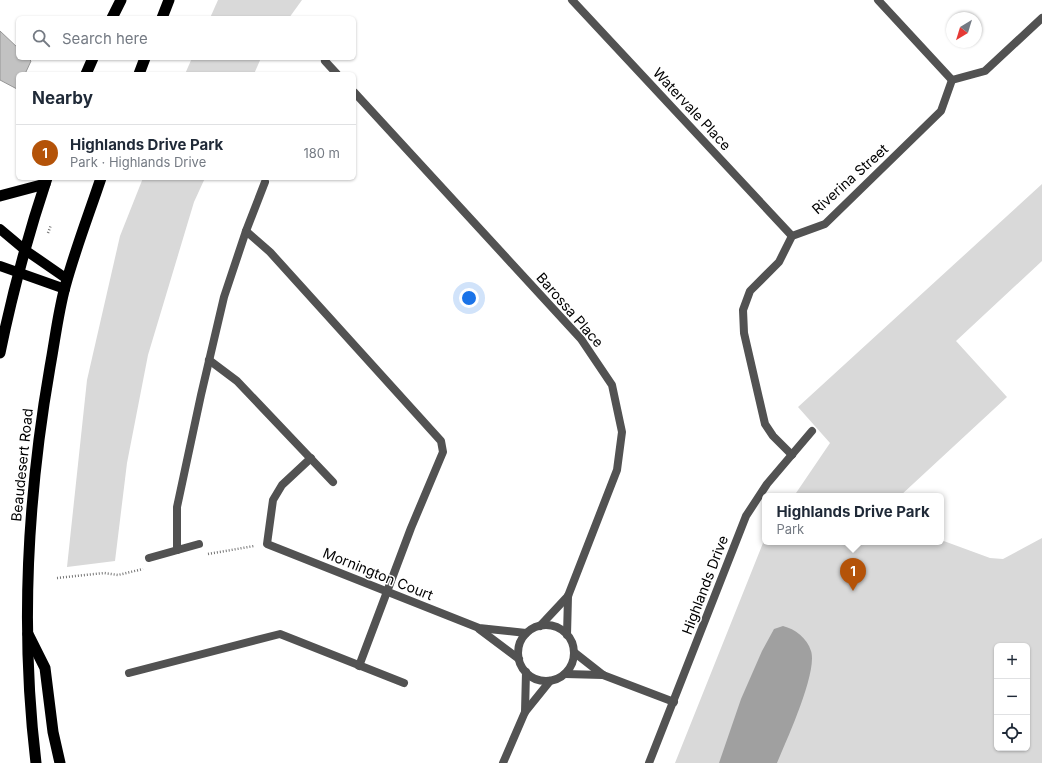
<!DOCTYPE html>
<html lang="en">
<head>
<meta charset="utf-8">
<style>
	body { margin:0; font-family:Inter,sans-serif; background:#f2f2f3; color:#1f2937 }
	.controls { position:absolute; right:12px; bottom:12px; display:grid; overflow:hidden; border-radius:6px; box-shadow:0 1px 3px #0004 }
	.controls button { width:36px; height:36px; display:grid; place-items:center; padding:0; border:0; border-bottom:1px solid #e0e1e3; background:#fff; color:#1f2937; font:20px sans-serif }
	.compass { position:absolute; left:946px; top:12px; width:36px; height:36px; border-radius:50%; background:#fff; box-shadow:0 1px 3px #0004; rotate:218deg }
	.you { position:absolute; left:469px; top:298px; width:14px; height:14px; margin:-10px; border:3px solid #fff; border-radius:50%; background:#1a73e8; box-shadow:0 0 0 6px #1a73e833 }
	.badge { display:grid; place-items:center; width:26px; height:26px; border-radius:50%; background:#b45309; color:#fff; font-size:13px; font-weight:700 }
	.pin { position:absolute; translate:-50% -33px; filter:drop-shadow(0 1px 2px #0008) }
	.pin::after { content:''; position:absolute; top:21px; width:14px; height:12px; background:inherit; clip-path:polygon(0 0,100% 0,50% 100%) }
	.popup { position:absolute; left:762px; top:493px; width:182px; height:52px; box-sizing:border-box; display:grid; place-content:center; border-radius:6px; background:#fff; filter:drop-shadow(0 1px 3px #0005); font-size:13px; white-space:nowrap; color:#747a83 }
	.popup b { font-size:15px; color:#1f2937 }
	.popup::after { content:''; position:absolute; left:50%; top:100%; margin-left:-8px; border:8px solid transparent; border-top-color:#fff }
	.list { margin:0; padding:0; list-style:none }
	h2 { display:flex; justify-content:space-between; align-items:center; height:52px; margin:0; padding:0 16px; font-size:17px }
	h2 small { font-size:13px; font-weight:400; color:#747a83 }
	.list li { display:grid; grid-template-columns:26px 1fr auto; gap:12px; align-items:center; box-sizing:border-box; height:56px; padding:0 16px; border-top:1px solid #e0e1e3 }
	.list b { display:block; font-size:15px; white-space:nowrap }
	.list p { margin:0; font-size:13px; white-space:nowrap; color:#747a83 }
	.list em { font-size:13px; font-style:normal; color:#747a83 }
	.icon { flex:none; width:22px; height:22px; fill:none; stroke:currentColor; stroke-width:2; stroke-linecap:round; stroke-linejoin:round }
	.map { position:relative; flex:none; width:1042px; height:763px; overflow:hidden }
	.search { position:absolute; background:#fff; box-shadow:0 1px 3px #0004; left:16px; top:16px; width:340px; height:44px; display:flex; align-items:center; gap:10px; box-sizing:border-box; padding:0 14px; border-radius:6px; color:#747a83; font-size:15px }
	.panel { position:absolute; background:#fff; box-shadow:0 1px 3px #0004; left:16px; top:72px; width:340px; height:108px; border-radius:6px }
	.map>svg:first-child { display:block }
</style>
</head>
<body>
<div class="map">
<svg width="1042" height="763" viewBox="0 0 1042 763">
	<rect width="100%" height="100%" fill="#fff"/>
	<g fill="#d9d9d9" fill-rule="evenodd">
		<polygon points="218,0 302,0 289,18 210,18"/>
		<polygon points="192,58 261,58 254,74 185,74"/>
		<polygon points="143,178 205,178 194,202 148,355 127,463 115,561 67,567 87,380 120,236"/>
		<polygon points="1042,184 1042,261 956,341 1007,397 900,496 794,496 830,443 798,407"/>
		<path d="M765 538V542H941V540L990 558 1003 559 1042 538V763H675ZM997 646H1027V748H997Z"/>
	</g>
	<path fill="#a0a0a0" d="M783 626C795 629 807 638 811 651 818 672 786 741 777 763H719L741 699 762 651 774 629Z"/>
	<polygon fill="#c2c2c2" stroke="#969696" points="0,31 18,48 18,58 28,58 31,61 25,74 18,74 17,89 0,80"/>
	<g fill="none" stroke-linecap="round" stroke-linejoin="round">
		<g stroke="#747474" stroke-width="2.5" stroke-dasharray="1 2" stroke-linecap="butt">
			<polyline points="48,233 51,225"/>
			<polyline points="208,554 254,546"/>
			<polyline points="57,578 104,573 118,575 143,569"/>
		</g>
		<g stroke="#525252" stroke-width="8">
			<polyline points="572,0 792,236"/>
			<polyline points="878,0 952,80"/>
			<polyline points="325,61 337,74"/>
			<polyline points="354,92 581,339 612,385 622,432 617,470 568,596 567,635"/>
			<polyline points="246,231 265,182"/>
			<polyline points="209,360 237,381 333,482"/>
			<polyline points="792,455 773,436 765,424 744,333 743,310 750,291 779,262 792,236 825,224 941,111 952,80 985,71 1042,18"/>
			<polyline points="311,458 282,485 273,500 267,544 479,628 526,633"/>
			<polyline points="177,550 177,507 201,395 224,297 246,231 270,252 441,441 443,452 411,528 359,666"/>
			<polyline points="149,558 199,544"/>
			<circle cx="546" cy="653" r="28"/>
			<polyline points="540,626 568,596"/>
			<polyline points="479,629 519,659"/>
			<polyline points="575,653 603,675 674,702"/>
			<polyline points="129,673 280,634 404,683"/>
			<polyline points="565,674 603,675"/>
			<polyline points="525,712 526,672"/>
			<polyline points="503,763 525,712 550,681"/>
			<polyline points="649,763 746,516 767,484 812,431"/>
		</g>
		<g stroke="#000" stroke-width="10">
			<polyline points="0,229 25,250 67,279"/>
			<polyline points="0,266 65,289"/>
		</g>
		<g stroke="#000" stroke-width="11">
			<polyline points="112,18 121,0"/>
			<polyline points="162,18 169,0"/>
			<polyline points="86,74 93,58"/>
			<polyline points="139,74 145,58"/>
			<polyline points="0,196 45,184"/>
			<path d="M0 353C12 294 28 235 47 178"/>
			<polyline points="28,634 45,668 53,732 60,763"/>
			<path d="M36 763C20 630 27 499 50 367 55 340 58 313 65 287 75 250 89 214 101 178"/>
		</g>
	</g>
	<g text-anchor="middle" stroke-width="3" stroke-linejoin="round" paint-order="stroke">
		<g font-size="14" fill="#000" stroke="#fff">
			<text transform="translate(692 109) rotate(47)" y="5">Watervale Place</text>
			<text transform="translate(850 179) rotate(-42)" y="5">Riverina Street</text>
			<text transform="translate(570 310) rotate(49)" y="5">Barossa Place</text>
			<text transform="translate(22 465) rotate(-84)" y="5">Beaudesert Road</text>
			<text transform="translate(378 574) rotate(22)" y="5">Mornington Court</text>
			<text transform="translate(705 585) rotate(-69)" y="5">Highlands Drive</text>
		</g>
	</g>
</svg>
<div class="controls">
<button>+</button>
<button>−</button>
<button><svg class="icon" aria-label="locate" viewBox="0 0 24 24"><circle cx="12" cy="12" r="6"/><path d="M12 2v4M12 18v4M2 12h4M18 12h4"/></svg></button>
</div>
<svg class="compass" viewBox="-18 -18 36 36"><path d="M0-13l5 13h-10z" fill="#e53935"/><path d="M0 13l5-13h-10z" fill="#747a83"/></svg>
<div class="you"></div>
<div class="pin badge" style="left:853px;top:591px">1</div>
<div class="popup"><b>Highlands Drive Park</b>Park</div>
<div class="search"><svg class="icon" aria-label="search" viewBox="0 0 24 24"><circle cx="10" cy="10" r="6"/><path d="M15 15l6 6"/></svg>Search here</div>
<section class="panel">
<h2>Nearby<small></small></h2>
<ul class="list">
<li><span class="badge">1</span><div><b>Highlands Drive Park</b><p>Park · Highlands Drive</p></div><em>180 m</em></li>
</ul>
</section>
</div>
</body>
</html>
